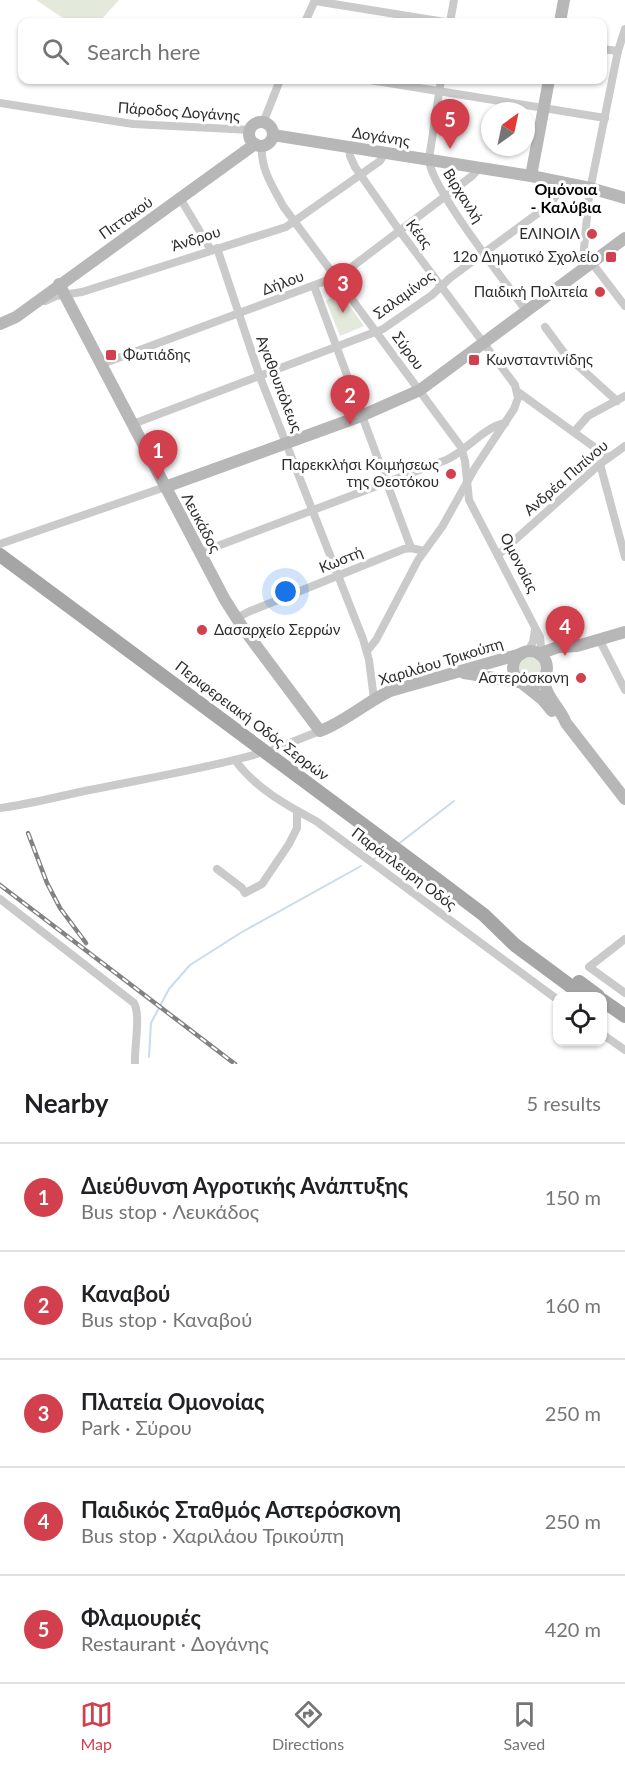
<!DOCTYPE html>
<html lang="en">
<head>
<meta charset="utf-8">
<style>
	body { margin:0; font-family:Lato,sans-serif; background:#f2f2f2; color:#202124 }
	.controls { position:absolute; right:18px; bottom:18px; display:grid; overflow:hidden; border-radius:12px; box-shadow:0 2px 4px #0004 }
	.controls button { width:54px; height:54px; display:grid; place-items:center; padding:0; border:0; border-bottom:2px solid #e0e0e0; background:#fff; color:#202124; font:30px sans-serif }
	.compass { position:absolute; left:481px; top:102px; width:54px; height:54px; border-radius:50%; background:#fff; box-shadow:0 2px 4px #0004; rotate:33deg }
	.you { position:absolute; left:286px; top:592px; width:21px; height:21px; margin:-15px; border:4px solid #fff; border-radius:50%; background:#1a73e8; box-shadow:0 0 0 9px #1a73e833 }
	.badge { display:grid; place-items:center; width:39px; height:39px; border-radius:50%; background:#d2404e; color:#fff; font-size:20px; font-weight:700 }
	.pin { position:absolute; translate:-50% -50px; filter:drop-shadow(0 2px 3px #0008) }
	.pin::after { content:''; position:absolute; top:32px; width:21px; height:18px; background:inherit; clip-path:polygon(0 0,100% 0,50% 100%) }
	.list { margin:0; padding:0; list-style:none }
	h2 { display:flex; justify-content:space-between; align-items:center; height:78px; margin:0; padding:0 24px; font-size:26px }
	h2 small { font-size:20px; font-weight:400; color:#757577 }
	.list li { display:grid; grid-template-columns:39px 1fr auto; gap:18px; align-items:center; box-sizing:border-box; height:108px; padding:0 24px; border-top:2px solid #e0e0e0 }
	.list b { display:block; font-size:22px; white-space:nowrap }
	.list p { margin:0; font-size:20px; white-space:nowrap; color:#757577 }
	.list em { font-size:20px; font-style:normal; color:#757577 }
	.icon { flex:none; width:33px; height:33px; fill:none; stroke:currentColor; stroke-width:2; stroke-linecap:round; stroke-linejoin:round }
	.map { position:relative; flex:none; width:625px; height:1064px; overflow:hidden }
	.search { position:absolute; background:#fff; box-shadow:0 2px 4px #0004; left:18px; right:18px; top:18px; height:66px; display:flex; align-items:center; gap:15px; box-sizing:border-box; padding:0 21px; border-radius:12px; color:#757577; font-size:22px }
	.sheet { height:618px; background:#fff }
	nav { display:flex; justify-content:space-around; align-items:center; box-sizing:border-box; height:84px; border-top:2px solid #e0e0e0; background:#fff; font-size:16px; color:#757577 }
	nav a { display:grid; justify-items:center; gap:3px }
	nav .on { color:#d2404e }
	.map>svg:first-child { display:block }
</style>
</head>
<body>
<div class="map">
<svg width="625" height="1064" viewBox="0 0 625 1064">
	<rect width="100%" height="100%" fill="#fff"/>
	<g fill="#e3e9db">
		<polygon points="36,0 119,0 99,22 69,22"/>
		<polygon points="339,291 364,326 340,336 326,301"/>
		<circle cx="530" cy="668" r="12"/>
	</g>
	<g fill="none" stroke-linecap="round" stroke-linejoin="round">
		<g stroke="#c9dce7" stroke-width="2">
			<polyline points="397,845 454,801"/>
			<polyline points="374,859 384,852"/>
			<polyline points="149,1057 151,1023 169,989 190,965 242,932 361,866"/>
		</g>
		<g stroke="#cacaca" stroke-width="8">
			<polyline points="315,1 445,22"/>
			<polyline points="305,22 315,0"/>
			<polyline points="450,22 454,0"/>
			<polyline points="602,49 618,51"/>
			<polyline points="370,80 605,118"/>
			<path d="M441 80 429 159C429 186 508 285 527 312"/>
			<polyline points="0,103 133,124 251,130"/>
			<polyline points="263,123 280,80"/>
			<path d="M262 146C260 168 273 187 283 206L461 447 465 461 469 500 540 637 541 647 537 653"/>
			<polyline points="349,147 350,156 355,167 399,230 515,385 518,398 514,409 475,468 442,527 418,560 376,640 367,651"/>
			<polyline points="180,198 211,250"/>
			<polyline points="217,248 260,377 363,639 369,660 374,699"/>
			<polyline points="592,263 625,306"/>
			<polyline points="582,270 589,195 618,51 625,29"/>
			<polyline points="314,286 411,548"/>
			<polyline points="45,301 56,296 82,292 286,227 380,161 385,153"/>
			<polyline points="545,327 565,354 617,401"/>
			<polyline points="102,364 336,277 353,266 472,176 480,167"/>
			<polyline points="518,392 608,457"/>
			<polyline points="133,424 383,329 432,295 450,278 549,205 556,196 561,182"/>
			<polyline points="574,432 588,416 625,396"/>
			<polyline points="600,464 625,557"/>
			<polyline points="0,544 165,487"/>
			<path d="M199 553 446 460C467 451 482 428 505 423"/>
			<polyline points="498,555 600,464 625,446"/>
			<polyline points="237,618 248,612 404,549 411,548 424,551"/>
			<polyline points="599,639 625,690"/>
			<polyline points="528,651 533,642 535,630"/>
			<polyline points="274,749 320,731"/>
			<path d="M235 760C255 788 286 805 316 821L558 1000"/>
			<path d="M0 808C32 804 63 795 95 789 149 778 203 769 257 754"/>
			<polyline points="217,869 242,888 245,893 262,884 289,844 297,828 297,811"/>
			<path d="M0 899 134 1003C141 1015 134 1048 135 1064"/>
			<polyline points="625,939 589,967 625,993"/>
			<polyline points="602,1034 625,1050"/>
		</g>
		<g stroke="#b7b7b7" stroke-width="12">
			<polyline points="560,22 564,0"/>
			<circle cx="261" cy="134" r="12"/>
			<polyline points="273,135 531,176 590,188 625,198"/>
			<polyline points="531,176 549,80"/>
			<path d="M59 284 225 600 243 628 320 731C346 721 365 703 390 691L521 654"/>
			<polyline points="0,324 16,317 255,144"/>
			<polyline points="165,487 361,416 420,390 625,238"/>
			<circle cx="530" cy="668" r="17"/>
			<polyline points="539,654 558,647 577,646 625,632"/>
			<polyline points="464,673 519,682"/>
			<path d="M545 676C542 694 560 707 566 723L625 799"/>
			<polyline points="523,684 542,699 552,711"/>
		</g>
		<g stroke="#a5a5a5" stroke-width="14">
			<polyline points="0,555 435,878 484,915 515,945 584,996"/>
			<polyline points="579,982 598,996"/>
			<polyline points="602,1000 625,1016"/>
		</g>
		<g stroke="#828282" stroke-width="4.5">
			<g id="rail">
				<polyline points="28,833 47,883 60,908 86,943"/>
				<polyline points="0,885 235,1064"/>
			</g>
		</g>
		<use href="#rail" stroke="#fff" stroke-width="2" stroke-dasharray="7" stroke-linecap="butt"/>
	</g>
	<g fill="#d2404e" stroke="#fff" stroke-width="2">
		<circle cx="592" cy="234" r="6"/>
		<rect x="605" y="251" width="12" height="12" rx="3"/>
		<circle cx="600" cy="292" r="6"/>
		<rect x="105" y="349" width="12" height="12" rx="3"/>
		<rect x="468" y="354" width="12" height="12" rx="3"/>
		<circle cx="451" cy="474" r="6"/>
		<circle cx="202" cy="630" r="6"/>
		<circle cx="581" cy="678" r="6"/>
	</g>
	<g text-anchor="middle" stroke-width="6" stroke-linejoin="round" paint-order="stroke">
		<g font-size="15" fill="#2d2d2d" stroke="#fff">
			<text transform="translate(179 112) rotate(4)" y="5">Πάροδος Δογάνης</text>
			<text transform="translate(381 137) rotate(9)" y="5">Δογάνης</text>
			<text transform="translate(463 196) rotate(58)" y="5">Βιρχανλή</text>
			<text transform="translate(126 218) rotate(-35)" y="5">Πιττακού</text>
			<text transform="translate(419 234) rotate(53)" y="5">Κέας</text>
			<text transform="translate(196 239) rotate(-18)" y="5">Άνδρου</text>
			<text transform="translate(283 283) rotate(-20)" y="5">Δήλου</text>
			<text transform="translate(404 295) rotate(-36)" y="5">Σαλαμίνος</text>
			<text transform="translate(408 351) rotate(54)" y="5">Σύρου</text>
			<text transform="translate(279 384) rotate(69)" y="5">Αγαθουπόλεως</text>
			<text transform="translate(566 478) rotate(-41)" y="5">Ανδρέα Πιπίνου</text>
			<text transform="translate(201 523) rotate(62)" y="5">Λευκάδος</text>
			<text transform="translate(341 560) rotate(-22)" y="5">Κωστή</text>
			<text transform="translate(519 563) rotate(63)" y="5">Ομονοίας</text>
			<text transform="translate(441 662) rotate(-17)" y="5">Χαριλάου Τρικούπη</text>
			<text transform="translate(252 721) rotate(37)" y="5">Περιφερειακή Οδός Σερρών</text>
			<text transform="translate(404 869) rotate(37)" y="5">Παράπλευρη Οδός</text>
		</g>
		<g font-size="15" fill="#2d2d2d" stroke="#fff" text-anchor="end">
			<text x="580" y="239">ΕΛΙΝΟΙΛ</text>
			<text x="599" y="262">12ο Δημοτικό Σχολείο</text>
			<text x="588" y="297">Παιδική Πολιτεία</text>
			<text x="123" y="360" text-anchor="start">Φωτιάδης</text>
			<text x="486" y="365" text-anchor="start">Κωνσταντινίδης</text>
			<text x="439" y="470">Παρεκκλήσι Κοιμήσεως<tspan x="439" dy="17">της Θεοτόκου</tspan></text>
			<text x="214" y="635" text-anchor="start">Δασαρχείο Σερρών</text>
			<text x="569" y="683">Αστερόσκονη</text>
		</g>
		<g font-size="16" font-weight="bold" fill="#000" stroke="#fff">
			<text x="566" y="195">Ομόνοια<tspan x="566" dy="18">- Καλύβια</tspan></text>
		</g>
	</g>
</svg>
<div class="controls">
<button><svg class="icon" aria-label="locate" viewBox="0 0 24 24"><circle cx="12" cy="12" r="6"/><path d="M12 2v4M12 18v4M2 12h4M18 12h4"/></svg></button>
</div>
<svg class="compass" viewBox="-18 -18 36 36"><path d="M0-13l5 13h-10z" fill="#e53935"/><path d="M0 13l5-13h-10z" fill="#757577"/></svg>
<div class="you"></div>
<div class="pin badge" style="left:158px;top:480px">1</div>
<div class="pin badge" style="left:350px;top:425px">2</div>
<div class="pin badge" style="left:343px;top:313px">3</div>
<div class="pin badge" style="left:565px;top:656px">4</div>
<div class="pin badge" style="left:450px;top:149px">5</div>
<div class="search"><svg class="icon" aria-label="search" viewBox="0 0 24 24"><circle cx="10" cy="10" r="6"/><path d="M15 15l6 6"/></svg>Search here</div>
</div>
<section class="sheet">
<h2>Nearby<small>5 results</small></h2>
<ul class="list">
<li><span class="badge">1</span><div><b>Διεύθυνση Αγροτικής Ανάπτυξης</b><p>Bus stop · Λευκάδος</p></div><em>150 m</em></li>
<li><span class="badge">2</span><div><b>Καναβού</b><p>Bus stop · Καναβού</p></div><em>160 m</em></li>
<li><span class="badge">3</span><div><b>Πλατεία Ομονοίας</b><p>Park · Σύρου</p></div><em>250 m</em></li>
<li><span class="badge">4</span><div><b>Παιδικός Σταθμός Αστερόσκονη</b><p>Bus stop · Χαριλάου Τρικούπη</p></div><em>250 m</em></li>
<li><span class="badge">5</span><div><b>Φλαμουριές</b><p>Restaurant · Δογάνης</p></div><em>420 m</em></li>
</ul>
</section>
<nav>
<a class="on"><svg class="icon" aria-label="map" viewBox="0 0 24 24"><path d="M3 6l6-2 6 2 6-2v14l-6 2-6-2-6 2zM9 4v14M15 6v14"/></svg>Map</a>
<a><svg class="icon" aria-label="directions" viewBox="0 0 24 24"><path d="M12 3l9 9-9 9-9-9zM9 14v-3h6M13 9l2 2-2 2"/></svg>Directions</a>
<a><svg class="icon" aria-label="saved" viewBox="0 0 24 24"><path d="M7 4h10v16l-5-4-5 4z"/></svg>Saved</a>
</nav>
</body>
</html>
